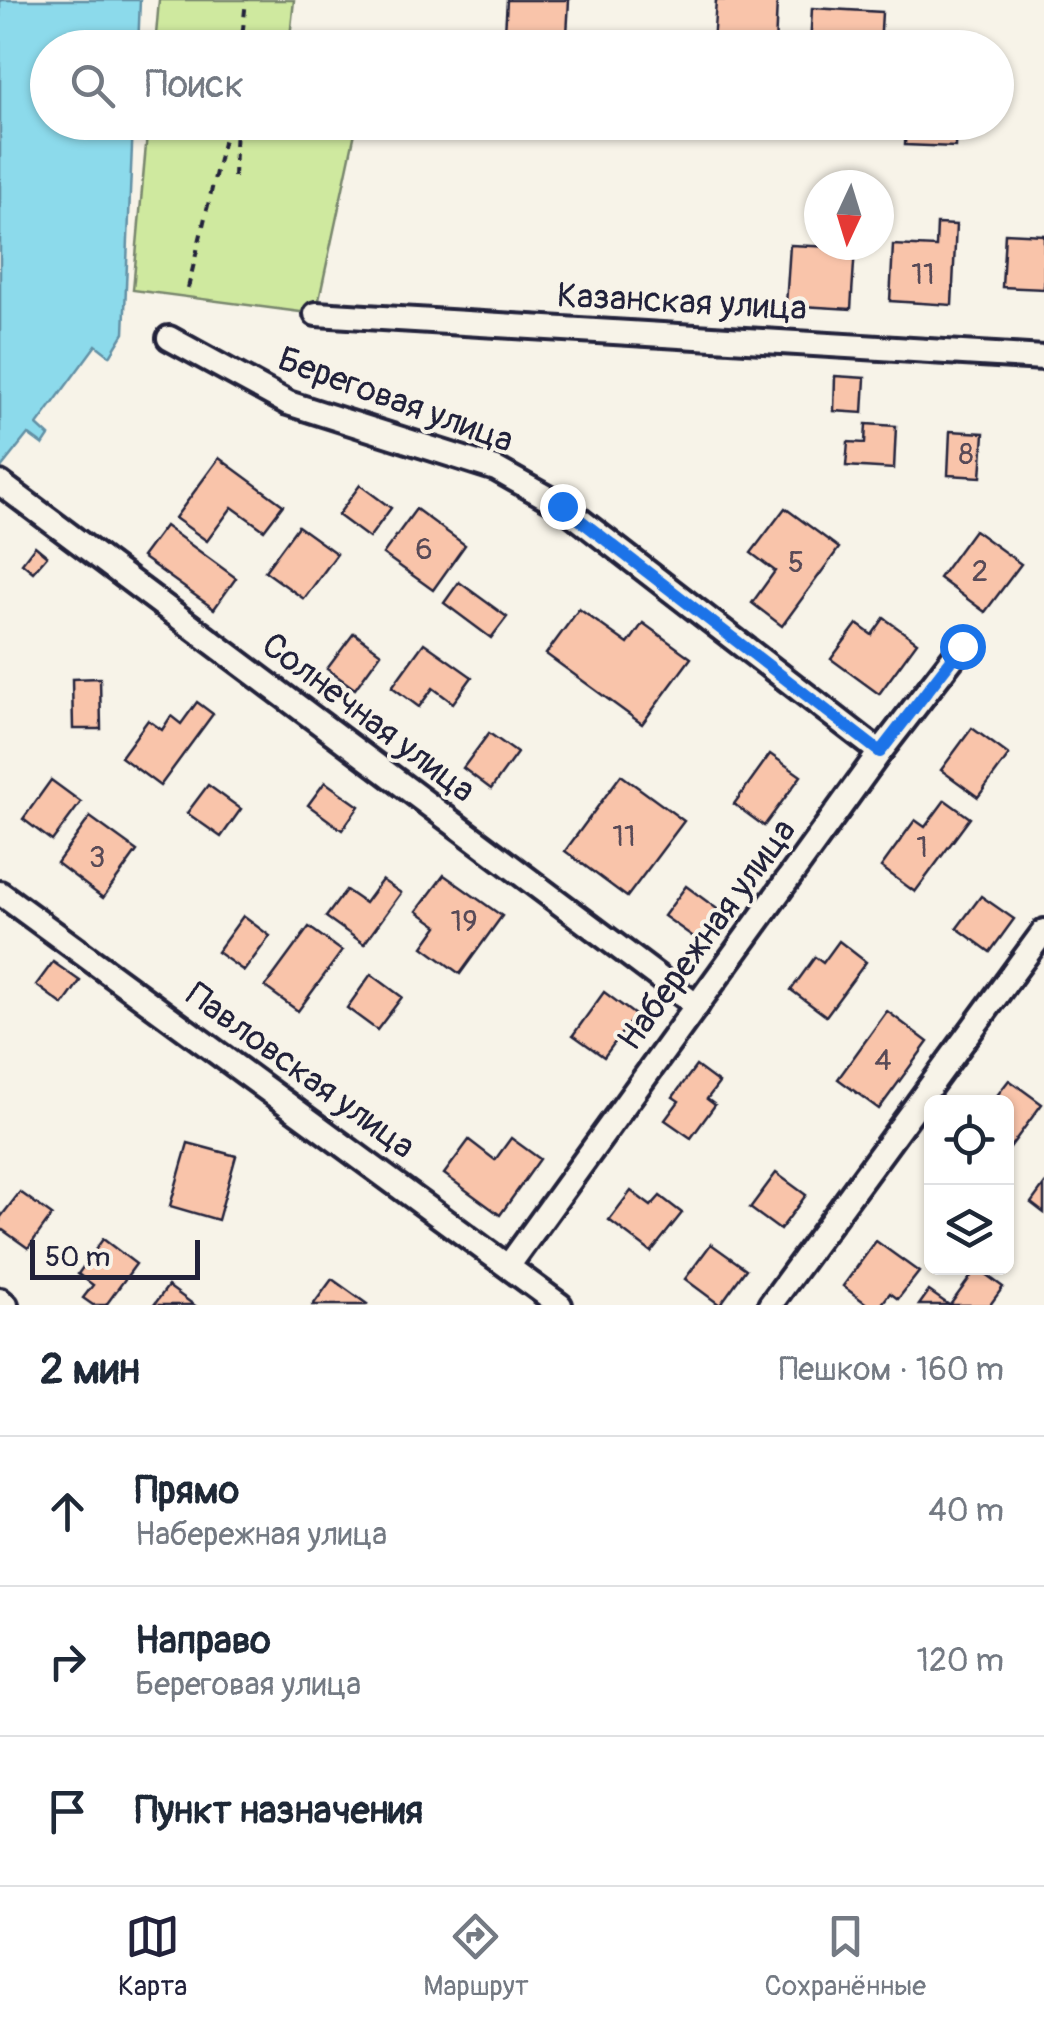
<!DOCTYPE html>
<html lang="ru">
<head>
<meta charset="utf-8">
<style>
	body { margin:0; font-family:Pangolin,sans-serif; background:#f6f6f7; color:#1f2937 }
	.controls { position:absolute; right:30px; bottom:30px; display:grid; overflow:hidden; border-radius:15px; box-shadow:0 2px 8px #0004 }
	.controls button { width:90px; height:90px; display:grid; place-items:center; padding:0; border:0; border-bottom:2px solid #e0e1e3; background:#fff; color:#1f2937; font:50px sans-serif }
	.compass { position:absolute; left:804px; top:170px; width:90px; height:90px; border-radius:50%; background:#fff; box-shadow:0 2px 8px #0004; rotate:184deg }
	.scale { position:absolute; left:30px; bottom:25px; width:170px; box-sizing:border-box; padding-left:10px; border:5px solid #22223b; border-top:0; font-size:28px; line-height:35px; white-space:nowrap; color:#22223b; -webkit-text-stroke:8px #f7f3e8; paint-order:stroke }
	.stop { position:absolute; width:30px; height:30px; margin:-22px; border:8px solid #1a73e8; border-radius:50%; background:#fff }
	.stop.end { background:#1a73e8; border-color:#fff; box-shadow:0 2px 10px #0008 }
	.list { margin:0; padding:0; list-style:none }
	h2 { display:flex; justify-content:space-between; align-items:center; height:130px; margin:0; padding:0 40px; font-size:42px }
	h2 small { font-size:32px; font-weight:400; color:#747a83 }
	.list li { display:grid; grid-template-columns:65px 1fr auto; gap:30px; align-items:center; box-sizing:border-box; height:150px; padding:0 40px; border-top:2px solid #e0e1e3 }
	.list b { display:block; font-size:38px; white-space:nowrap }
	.list p { margin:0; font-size:32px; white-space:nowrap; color:#747a83 }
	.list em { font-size:32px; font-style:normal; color:#747a83 }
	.icon { flex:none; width:55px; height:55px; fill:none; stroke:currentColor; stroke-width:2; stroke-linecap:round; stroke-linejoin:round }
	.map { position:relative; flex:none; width:1044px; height:1305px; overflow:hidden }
	.search { position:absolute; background:#fff; box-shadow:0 2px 8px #0004; left:30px; right:30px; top:30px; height:110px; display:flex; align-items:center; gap:25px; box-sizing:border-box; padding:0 35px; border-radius:55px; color:#747a83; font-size:38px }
	.sheet { height:580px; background:#fff }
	nav { display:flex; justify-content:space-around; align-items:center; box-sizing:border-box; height:140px; border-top:2px solid #e0e1e3; background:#fff; font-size:28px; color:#747a83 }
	nav a { display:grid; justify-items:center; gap:5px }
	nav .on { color:#22223b }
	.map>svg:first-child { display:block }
</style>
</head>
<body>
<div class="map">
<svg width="1044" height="1305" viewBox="0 0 1044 1305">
	<rect width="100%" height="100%" fill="#f7f3e8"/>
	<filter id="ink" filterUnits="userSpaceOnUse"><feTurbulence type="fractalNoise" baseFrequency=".01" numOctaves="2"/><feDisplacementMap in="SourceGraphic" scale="20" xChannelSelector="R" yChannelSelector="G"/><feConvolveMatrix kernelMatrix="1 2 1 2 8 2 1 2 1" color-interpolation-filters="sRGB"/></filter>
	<g filter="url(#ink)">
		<g fill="#cfe99f" stroke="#78866d" stroke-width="2.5">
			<polygon points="159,0 294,0 289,47 155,47"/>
			<polygon points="148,123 357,123 316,314 133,290"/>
		</g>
		<polygon fill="#8cdaeb" stroke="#6290a5" stroke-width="2.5" points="0,0 140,0 138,47 48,48 48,122 133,123 124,333 110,356 96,345 37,425 49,436 43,445 28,434 0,469"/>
		<g fill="#f9c4aa" stroke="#22223b" stroke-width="2.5">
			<polygon points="507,0 569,0 567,35 505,32"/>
			<polygon points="716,0 777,0 775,48 713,44"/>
			<polygon points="812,8 882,12 880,48 810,48"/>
			<polygon points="616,122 660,122 660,129 616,127"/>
			<polygon points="906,122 956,122 955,147 905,145"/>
			<polygon points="937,224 956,225 952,305 890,301 893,245 936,247"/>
			<polygon points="1005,233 1044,235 1044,289 1002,287"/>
			<polygon points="790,245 855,248 851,309 786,305"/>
			<polygon points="835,376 865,378 863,413 834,411"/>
			<polygon points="866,424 896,426 894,469 846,466 848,442 865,443"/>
			<polygon points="950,431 984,433 981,477 948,475"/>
			<polygon points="219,458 283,505 264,530 232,507 207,541 175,518"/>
			<polygon points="360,485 391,508 369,538 338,515"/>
			<polygon points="785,508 839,548 782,626 752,603 775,571 751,553"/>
			<polygon points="416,509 465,545 433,590 383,554"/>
			<polygon points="165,526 236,578 214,609 142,557"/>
			<polygon points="298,526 337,554 304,599 265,571"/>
			<polygon points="974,530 1021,564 985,612 939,578"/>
			<polygon points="35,546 47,556 33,572 22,563"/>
			<polygon points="459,582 507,617 491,638 444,603"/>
			<polygon points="579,609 628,644 643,623 691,658 642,724 546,654"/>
			<polygon points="884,618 917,642 879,694 831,659 857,624 872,635"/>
			<polygon points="354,633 381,653 355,689 327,669"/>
			<polygon points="424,643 472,677 453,703 433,688 419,707 392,687"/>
			<polygon points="100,678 101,729 73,729 72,679"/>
			<polygon points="197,702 213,714 160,786 121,757 148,720 162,730 171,716 181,724"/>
			<polygon points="972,728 1009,755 978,797 941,770"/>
			<polygon points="489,733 517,753 491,789 463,768"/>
			<polygon points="770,754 801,776 764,826 734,804"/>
			<polygon points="621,775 684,821 627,897 565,851"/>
			<polygon points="51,780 81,802 52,841 23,819"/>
			<polygon points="325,782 359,806 342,830 308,805"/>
			<polygon points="208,785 241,809 221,837 187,813"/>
			<polygon points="945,800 970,818 915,892 881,867 915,820 925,827"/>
			<polygon points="90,817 137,851 103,898 57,863"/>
			<polygon points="444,875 502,916 460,974 423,947 438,926 417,911"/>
			<polygon points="382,880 401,893 364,944 326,917 346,890 365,903"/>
			<polygon points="686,886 724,914 702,943 664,916"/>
			<polygon points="981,896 1014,919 990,952 957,928"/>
			<polygon points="243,916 270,936 244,971 217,952"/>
			<polygon points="309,927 342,951 298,1011 265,987"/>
			<polygon points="839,941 866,962 826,1016 791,990 815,957 823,963"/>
			<polygon points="53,962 80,981 63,1005 36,985"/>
			<polygon points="371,974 402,997 377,1030 347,1008"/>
			<polygon points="604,992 635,1015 604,1057 573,1035"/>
			<polygon points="887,1011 928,1042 879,1109 838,1079"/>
			<polygon points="696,1066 719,1083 707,1099 715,1105 691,1138 665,1120 679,1101 673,1097"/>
			<polygon points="1009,1080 1042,1104 1008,1150 1006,1102 992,1102"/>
			<polygon points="511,1138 540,1159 500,1215 444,1174 469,1140 495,1160"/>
			<polygon points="188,1143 236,1156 218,1220 170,1206"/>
			<polygon points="776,1173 806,1195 780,1230 750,1208"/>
			<polygon points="1044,1185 1044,1213 1031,1203"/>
			<polygon points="631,1191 651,1206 660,1196 682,1213 651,1252 609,1220"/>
			<polygon points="20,1192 52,1215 28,1248 0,1228 0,1218"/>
			<polygon points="103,1239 136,1264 106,1305 93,1305 83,1298 93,1285 78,1274"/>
			<polygon points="876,1241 919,1272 898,1299 890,1293 881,1305 868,1305 843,1286"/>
			<polygon points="711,1244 746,1269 720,1305 685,1279"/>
			<polygon points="977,1268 1003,1287 990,1305 950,1305"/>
			<polygon points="332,1279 367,1304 366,1305 313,1305"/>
			<polygon points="168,1286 194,1305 154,1305"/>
			<polygon points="929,1291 949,1305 919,1305"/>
		</g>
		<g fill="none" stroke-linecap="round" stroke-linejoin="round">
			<g stroke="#22223b" stroke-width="30">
				<g id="minor">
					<polyline points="316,314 1044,358"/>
					<polyline points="169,338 288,403 496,469 562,506 880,752"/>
					<polyline points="0,483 697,1006"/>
					<polyline points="0,893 560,1305"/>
					<polyline points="509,1265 880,752 962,646"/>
					<polyline points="0,1300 6,1305"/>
					<polyline points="770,1305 1044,931"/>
				</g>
			</g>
			<g stroke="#22223b" stroke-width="4" stroke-dasharray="8 8" stroke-linecap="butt">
				<polyline points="241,48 246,0"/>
				<polyline points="234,177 236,122"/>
				<polyline points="188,288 228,122"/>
			</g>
			<use href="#minor" stroke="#f7f3e8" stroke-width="22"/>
		</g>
	</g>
	<g fill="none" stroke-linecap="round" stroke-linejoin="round" filter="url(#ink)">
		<polyline stroke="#1a73e8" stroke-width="12" points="562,506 880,752 962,646"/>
	</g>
	<g text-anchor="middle" stroke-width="8" stroke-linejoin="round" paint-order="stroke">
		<g font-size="30" fill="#584a57">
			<text x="923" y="284">11</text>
			<text x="966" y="464">8</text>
			<text x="424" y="559">6</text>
			<text x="796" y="572">5</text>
			<text x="980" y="581">2</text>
			<text x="624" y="846">11</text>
			<text x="922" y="857">1</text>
			<text x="97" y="867">3</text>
			<text x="464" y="931">19</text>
			<text x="883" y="1070">4</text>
		</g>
		<g font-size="35" fill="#22223b" stroke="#f7f3e8">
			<text transform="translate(682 301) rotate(3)" y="12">Казанская улица</text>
			<text transform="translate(396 399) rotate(20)" y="12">Береговая улица</text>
			<text transform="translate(369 717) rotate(37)" y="12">Солнечная улица</text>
			<text transform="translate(706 934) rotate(-54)" y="12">Набережная улица</text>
			<text transform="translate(301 1070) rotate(36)" y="12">Павловская улица</text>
		</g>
	</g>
</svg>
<div class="controls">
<button><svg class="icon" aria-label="locate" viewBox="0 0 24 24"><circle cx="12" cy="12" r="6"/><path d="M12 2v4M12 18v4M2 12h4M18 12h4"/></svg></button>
<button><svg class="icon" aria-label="layers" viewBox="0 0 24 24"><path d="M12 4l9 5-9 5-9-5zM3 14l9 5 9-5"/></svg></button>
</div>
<svg class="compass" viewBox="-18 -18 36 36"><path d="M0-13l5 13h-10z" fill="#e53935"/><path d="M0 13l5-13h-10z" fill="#747a83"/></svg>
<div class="scale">50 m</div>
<div class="stop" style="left:962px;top:646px"></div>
<div class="stop end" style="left:562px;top:506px"></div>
<div class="search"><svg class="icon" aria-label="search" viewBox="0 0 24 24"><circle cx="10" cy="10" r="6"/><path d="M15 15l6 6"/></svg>Поиск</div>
</div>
<section class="sheet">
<h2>2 мин<small>Пешком · 160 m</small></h2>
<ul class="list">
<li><svg class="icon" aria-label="ahead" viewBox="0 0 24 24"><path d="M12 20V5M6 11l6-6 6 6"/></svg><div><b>Прямо</b><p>Набережная улица</p></div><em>40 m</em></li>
<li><svg class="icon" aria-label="right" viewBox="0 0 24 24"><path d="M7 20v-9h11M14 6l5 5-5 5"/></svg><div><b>Направо</b><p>Береговая улица</p></div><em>120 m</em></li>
<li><svg class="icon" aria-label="arrive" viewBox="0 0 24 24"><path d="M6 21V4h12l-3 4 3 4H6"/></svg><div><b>Пункт назначения</b></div></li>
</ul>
</section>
<nav>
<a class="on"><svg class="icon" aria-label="map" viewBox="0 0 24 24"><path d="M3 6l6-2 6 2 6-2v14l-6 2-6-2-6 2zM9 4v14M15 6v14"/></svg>Карта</a>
<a><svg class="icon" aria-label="directions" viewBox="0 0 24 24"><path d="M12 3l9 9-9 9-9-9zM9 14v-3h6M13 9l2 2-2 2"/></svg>Маршрут</a>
<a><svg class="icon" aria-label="saved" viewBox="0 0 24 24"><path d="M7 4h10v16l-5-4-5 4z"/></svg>Сохранённые</a>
</nav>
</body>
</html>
